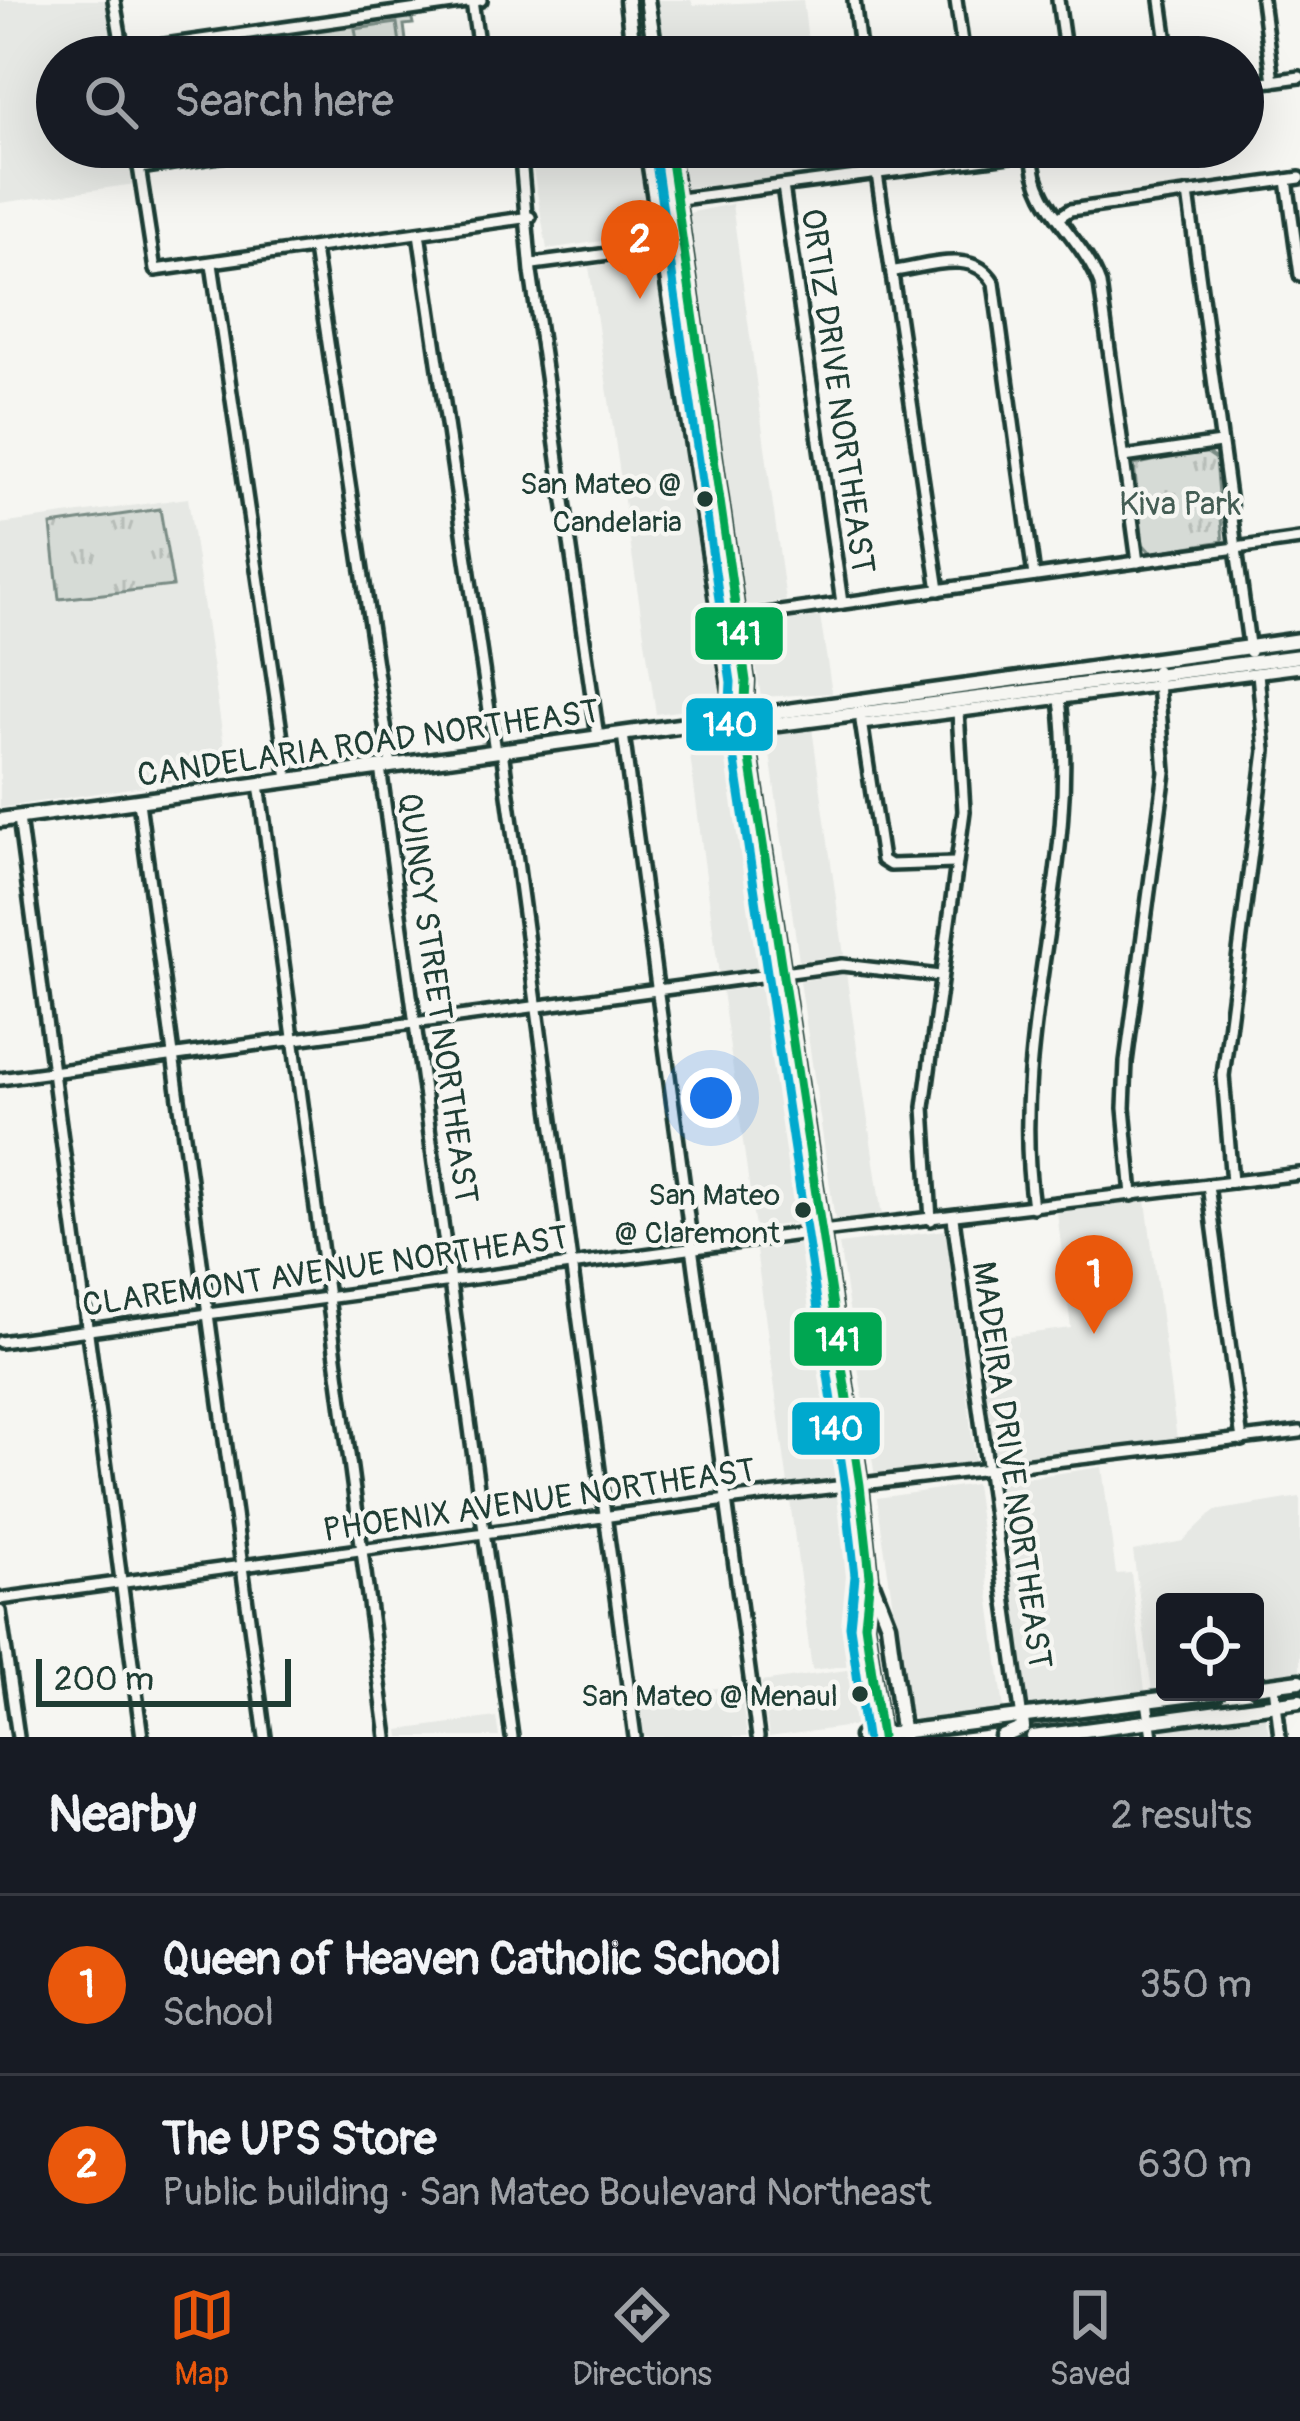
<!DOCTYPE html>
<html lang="en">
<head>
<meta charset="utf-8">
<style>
	body { margin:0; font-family:Pangolin,sans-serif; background:#20242c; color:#f1f3f6 }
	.controls { position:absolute; right:36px; bottom:36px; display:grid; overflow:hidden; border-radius:12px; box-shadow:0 12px 48px #0002 }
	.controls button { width:108px; height:108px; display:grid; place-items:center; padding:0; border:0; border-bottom:3px solid #363941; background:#171b24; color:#f1f3f6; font:60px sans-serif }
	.scale { position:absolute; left:36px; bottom:30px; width:255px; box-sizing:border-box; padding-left:12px; border:6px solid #1f3d34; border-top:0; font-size:33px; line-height:42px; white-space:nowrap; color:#1f3d34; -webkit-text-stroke:9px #f6f6f2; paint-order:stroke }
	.you { position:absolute; left:711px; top:1098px; width:42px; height:42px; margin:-30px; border:9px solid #fff; border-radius:50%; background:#1a73e8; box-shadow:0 0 0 18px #1a73e833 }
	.badge { display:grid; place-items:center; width:78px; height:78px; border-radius:50%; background:#ea580c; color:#fff; font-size:39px; font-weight:700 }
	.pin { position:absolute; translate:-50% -99px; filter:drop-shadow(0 3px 6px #0008) }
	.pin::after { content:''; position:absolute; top:63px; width:42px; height:36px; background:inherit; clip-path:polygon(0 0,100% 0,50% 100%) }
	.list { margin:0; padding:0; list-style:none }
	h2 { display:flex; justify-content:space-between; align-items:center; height:156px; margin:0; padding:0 48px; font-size:51px }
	h2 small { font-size:39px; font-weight:400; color:#9ea1a6 }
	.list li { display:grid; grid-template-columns:78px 1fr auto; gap:36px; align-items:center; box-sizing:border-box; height:180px; padding:0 48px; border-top:3px solid #363941 }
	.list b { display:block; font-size:45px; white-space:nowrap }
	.list p { margin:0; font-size:39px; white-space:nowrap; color:#9ea1a6 }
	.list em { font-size:39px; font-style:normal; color:#9ea1a6 }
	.icon { flex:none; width:66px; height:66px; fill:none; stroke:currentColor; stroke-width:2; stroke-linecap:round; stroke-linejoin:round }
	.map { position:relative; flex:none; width:1300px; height:1737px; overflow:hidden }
	.search { position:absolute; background:#171b24; box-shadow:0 12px 48px #0002; left:36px; right:36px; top:36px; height:132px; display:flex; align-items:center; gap:30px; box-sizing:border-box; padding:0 42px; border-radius:66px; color:#9ea1a6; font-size:45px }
	.sheet { height:516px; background:#171b24 }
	nav { display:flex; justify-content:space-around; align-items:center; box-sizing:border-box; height:168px; border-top:3px solid #363941; background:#171b24; font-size:33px; color:#9ea1a6 }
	nav a { display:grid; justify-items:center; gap:6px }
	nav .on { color:#ea580c }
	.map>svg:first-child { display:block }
</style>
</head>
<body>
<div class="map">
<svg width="1300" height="1737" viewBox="0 0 1300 1737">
	<defs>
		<pattern id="grass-tufts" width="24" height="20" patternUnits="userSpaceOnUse" patternTransform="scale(3)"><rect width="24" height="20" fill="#d6dbd6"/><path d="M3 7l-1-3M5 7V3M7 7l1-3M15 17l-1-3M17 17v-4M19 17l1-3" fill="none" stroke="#b7bdb8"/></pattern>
	</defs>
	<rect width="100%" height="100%" fill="#f6f6f2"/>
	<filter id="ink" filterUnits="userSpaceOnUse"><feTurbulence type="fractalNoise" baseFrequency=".00833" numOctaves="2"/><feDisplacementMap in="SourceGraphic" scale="24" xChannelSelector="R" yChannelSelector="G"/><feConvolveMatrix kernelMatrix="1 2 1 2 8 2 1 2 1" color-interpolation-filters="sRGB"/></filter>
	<g filter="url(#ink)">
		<g fill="#e6e8e4">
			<polygon points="0,0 107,0 116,57 57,57 57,147 129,147 135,184 0,203"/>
			<polygon points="657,0 691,0 693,5 803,0 810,57 665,57"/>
			<polygon points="614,32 615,38 623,37 626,57 487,57 487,52"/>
			<polygon points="529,147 639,147 651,234 547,249"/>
			<polygon points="678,147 822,147 826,173 685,188"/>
			<polygon points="732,204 786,601 746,607 688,213"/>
			<polygon points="655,257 721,700 714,706 656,714 589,267"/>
			<polygon points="188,498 228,773 0,808 0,524"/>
			<polygon points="820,616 832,693 761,697 749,626"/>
			<polygon points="812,728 844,955 799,961 768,740 775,734"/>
			<polygon points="726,737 733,744 743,799 769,966 719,975 688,740"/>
			<polygon points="846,973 882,1216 839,1222 835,1220 800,981"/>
			<polygon points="770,985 805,1222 755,1228 722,991"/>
			<polygon points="1146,1201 1177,1439 996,1464 980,1340 1071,1328 1057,1212"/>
			<polygon points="946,1230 975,1461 875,1477 839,1244"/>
			<polygon points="808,1243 842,1476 788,1484 756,1250"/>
			<polygon points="1102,1467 1116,1574 1131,1573 1145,1691 1029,1706 998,1482"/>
			<polygon points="975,1484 1004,1709 916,1720 909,1715 877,1498"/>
			<polygon points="844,1493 861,1664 812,1670 790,1501"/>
			<polygon points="1300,1497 1300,1671 1255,1677 1255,1602 1165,1602 1165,1689 1152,1691 1133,1551 1183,1541 1214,1511"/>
			<polygon points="861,1668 868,1724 769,1737 761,1682"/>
			<polygon points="740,1685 747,1737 644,1737 639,1698"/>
			<polygon points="1264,1714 1270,1737 1163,1737 1162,1728"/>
			<polygon points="496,1717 499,1737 400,1737 399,1730"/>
		</g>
		<g fill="url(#grass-tufts)" stroke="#7a8c85" stroke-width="3">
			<polygon points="411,15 413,24 404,25 408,57 137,57"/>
			<polygon points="1203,450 1216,459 1223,541 1151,553 1143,544 1134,465"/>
			<polygon points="160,509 173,586 59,599 51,525"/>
		</g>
		<polygon fill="#d6dbd6" stroke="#7a8c85" stroke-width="3" points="397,23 402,57 360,57 355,29"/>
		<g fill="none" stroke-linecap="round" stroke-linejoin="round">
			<g stroke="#1f3d34" stroke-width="18">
				<g id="minor">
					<polyline points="114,0 123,52"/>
					<polyline points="854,0 861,57"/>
					<polyline points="956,0 964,57"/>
					<polyline points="1058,0 1066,57"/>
					<polyline points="1161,0 1169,57"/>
					<polyline points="1262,0 1273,81"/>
					<polyline points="472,1 480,57"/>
					<polyline points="123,51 481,0"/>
					<polyline points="1243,85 1300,77"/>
					<polyline points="136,147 155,270 530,217"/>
					<polyline points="520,147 531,272 598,737"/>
					<polyline points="873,147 939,590"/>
					<path d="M1033 153C1031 205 1083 237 1100 284L1138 562"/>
					<polyline points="139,168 281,147"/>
					<polyline points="1287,180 1300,275"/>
					<polyline points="783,186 842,603"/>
					<polyline points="1188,193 1250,652"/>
					<polyline points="657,202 1033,153"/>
					<polyline points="1058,218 1070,210 1300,178"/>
					<polyline points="419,233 495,751"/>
					<polyline points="314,249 391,765"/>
					<polyline points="212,264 288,779"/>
					<polyline points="533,264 684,244"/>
					<path d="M895 271C929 266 974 248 994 283L1034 576"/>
					<polyline points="1124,457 1220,443"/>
					<polyline points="737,618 1300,539"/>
					<polyline points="861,721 882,860 890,865 955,863"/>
					<polyline points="862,724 1300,667"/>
					<polyline points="623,734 758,1737"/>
					<polyline points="502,750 635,1737"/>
					<polyline points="380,767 512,1737"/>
					<polyline points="259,784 387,1737"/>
					<polyline points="139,802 265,1737"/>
					<polyline points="19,818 142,1737"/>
					<polyline points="0,1079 842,965 940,976"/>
					<polyline points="1232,1182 1223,1076 1265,751 1258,673"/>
					<polyline points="1208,1185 1242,1440"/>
					<polyline points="1132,1195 1124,1108 1126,1062 1165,772 1157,670"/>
					<path d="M1033 1207C1008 1031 1081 869 1060 699"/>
					<polyline points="953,1218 1022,1719"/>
					<polyline points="931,1220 924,1107 964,811 958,711"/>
					<polyline points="0,1342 822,1231 1300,1174"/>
					<polyline points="0,1599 727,1500 1300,1432"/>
					<polyline points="0,1611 18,1737"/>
					<polyline points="1274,1685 1280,1737"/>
					<polyline points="1147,1701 1152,1737"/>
				</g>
			</g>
			<g stroke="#1f3d34" stroke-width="21">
				<g id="major">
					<polyline points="627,0 634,57"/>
					<polyline points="647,0 656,57"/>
					<polyline points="647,147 731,692 744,718"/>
					<polyline points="669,147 746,681 744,719 860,1485 870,1576 865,1624 881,1737"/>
					<polyline points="751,720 779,724 1300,656"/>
					<polyline points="0,820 1300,640"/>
					<polyline points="872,1583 888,1624 903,1737"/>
					<polyline points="1255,1687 1300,1681"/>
					<polyline points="861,1737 1217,1692"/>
					<polyline points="1002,1737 1023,1728 1022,1719"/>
					<polyline points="1033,1737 1300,1701"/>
				</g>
			</g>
			<use href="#minor" stroke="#f6f6f2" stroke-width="9"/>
			<use href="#major" stroke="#f6f6f2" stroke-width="12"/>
			<g stroke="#f6f6f2" stroke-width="18">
				<polyline id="bus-1" points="669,147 746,681 744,719 860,1485 870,1576 865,1624 881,1737"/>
			</g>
			<g stroke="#f6f6f2" stroke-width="18">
				<polyline id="bus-2" points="654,149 731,682 729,721 845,1487 855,1576 850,1626 866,1737"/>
			</g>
			<use href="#bus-1" stroke="#00a651" stroke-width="9"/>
			<use href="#bus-2" stroke="#00a9ce" stroke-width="9"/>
		</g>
	</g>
	<g fill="#1f3d34" stroke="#f6f6f2" stroke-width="4.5">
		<circle cx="705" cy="499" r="10"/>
		<circle cx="803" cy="1210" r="10"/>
		<circle cx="860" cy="1694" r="10"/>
	</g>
	<g text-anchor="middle" stroke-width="9" stroke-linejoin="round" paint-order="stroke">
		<g font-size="30" fill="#1f3d34" stroke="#f6f6f2" text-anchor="end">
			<text x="682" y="494">San Mateo @<tspan x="682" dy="38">Candelaria</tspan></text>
			<text x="780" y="1205">San Mateo<tspan x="780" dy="38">@ Claremont</tspan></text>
			<text x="838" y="1706">San Mateo @ Menaul</text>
		</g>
		<g font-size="33" fill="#1f3d34" stroke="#f6f6f2">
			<text transform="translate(839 391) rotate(82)" y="12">ORTIZ DRIVE NORTHEAST</text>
			<text transform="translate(368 742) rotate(-8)" y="12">CANDELARIA ROAD NORTHEAST</text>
			<text transform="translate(439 998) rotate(82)" y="12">QUINCY STREET NORTHEAST</text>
			<text transform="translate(325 1270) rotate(-8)" y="12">CLAREMONT AVENUE NORTHEAST</text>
			<text transform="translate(1013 1465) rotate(82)" y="12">MADEIRA DRIVE NORTHEAST</text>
			<text transform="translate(539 1499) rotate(-8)" y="12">PHOENIX AVENUE NORTHEAST</text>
		</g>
		<g font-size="33" fill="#445d54" stroke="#f6f6f2">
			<text x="1180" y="515">Kiva Park</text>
		</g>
	</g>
	<g stroke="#f6f6f2" stroke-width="4.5">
		<rect x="693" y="605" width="92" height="57" rx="12" fill="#00a651"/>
		<rect x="684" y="696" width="91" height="57" rx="12" fill="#00a9ce"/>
		<rect x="792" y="1310" width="92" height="58" rx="12" fill="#00a651"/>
		<rect x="790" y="1400" width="92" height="57" rx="12" fill="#00a9ce"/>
	</g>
	<g font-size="33" text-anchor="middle" font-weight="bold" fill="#fff">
		<text x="739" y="645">141</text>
		<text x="730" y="736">140</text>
		<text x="838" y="1351">141</text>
		<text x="836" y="1440">140</text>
	</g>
</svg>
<div class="controls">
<button><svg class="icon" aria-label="locate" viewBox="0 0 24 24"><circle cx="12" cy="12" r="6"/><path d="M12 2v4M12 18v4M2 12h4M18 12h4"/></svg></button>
</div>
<div class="scale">200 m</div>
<div class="you"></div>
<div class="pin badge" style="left:1094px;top:1334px">1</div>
<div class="pin badge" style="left:640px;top:299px">2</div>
<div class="search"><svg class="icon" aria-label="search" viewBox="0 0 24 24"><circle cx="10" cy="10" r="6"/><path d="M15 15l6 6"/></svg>Search here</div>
</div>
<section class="sheet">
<h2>Nearby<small>2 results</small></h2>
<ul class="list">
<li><span class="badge">1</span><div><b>Queen of Heaven Catholic School</b><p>School</p></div><em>350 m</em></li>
<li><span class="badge">2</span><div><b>The UPS Store</b><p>Public building · San Mateo Boulevard Northeast</p></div><em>630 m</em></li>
</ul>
</section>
<nav>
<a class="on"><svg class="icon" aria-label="map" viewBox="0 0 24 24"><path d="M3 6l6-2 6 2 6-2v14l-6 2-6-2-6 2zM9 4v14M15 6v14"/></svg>Map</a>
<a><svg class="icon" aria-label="directions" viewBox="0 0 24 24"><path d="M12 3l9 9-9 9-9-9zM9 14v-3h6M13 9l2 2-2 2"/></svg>Directions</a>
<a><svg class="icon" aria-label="saved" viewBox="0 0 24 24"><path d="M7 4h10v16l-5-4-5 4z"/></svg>Saved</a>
</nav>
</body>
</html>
